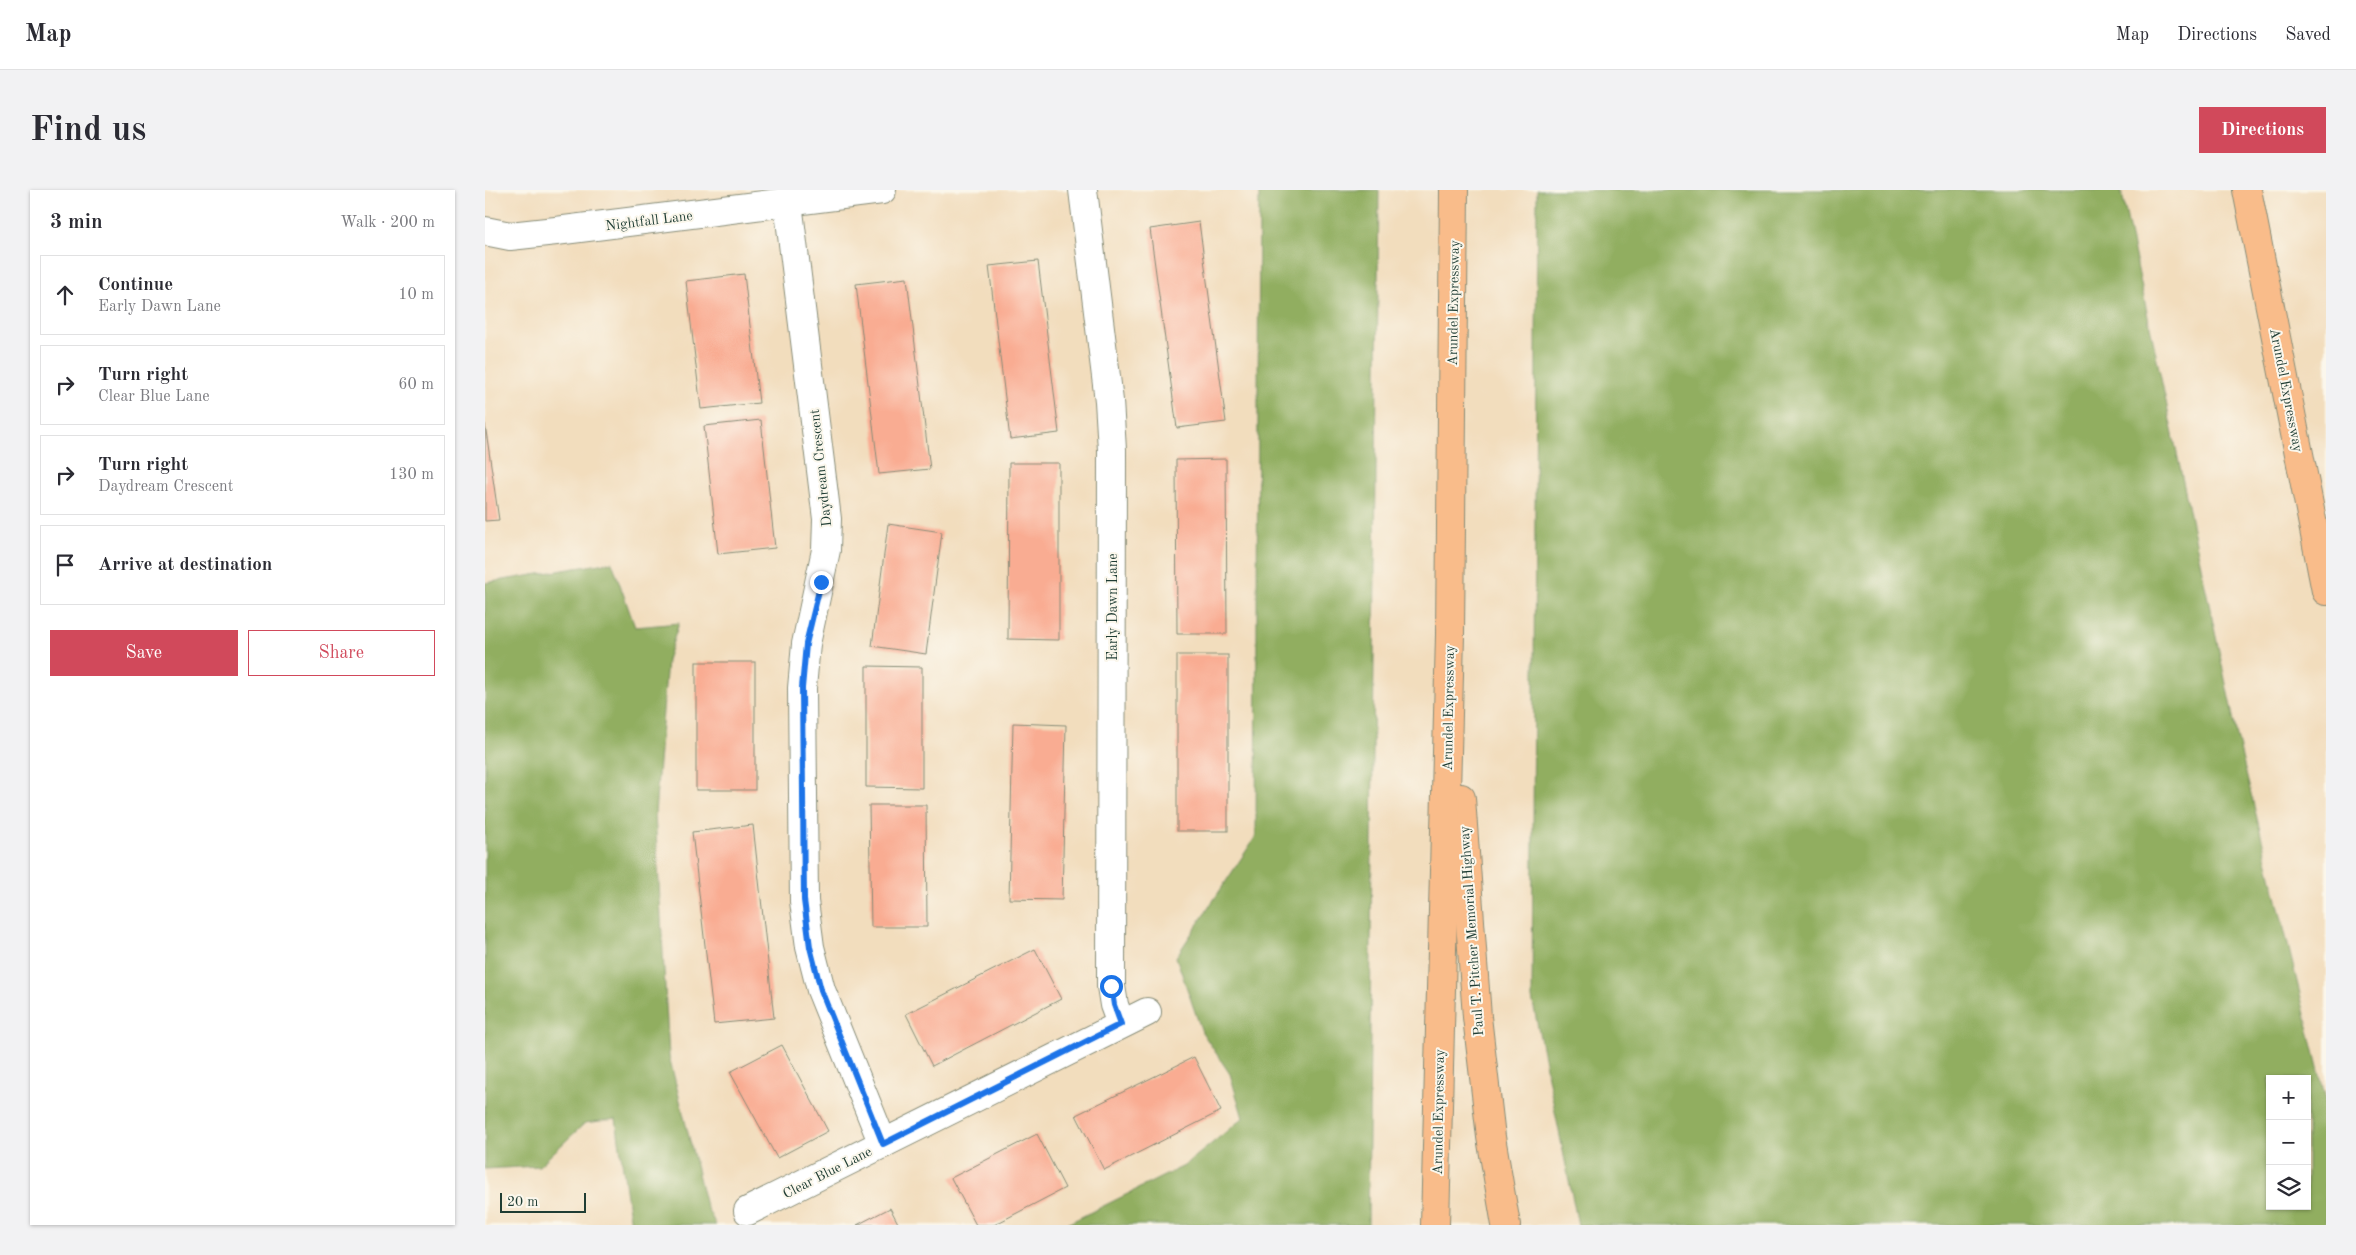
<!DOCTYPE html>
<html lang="en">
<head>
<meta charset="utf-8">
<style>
	body { margin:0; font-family:"Old Standard TT",serif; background:#f2f2f3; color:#2b2b33 }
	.controls { position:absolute; right:15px; bottom:15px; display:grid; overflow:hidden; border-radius:0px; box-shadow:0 1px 4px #0004 }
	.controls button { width:45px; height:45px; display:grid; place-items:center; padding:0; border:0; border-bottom:1px solid #e1e1e2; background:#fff; color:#2b2b33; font:25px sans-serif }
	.scale { position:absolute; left:15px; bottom:12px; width:86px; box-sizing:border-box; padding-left:5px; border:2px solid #1f3d34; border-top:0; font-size:14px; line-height:18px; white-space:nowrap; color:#1f3d34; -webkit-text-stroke:4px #fbf7ec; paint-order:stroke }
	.stop { position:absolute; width:15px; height:15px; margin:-11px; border:4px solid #1a73e8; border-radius:50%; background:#fff }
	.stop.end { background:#1a73e8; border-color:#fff; box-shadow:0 1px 5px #0008 }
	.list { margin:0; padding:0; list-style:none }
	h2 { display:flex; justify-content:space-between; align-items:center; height:65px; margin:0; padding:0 20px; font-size:21px }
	h2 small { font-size:16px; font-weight:400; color:#7c7c81 }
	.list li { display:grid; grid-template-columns:32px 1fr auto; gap:15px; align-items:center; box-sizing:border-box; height:80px; margin:0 10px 10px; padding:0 10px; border:1px solid #e1e1e2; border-radius:0px }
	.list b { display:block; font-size:19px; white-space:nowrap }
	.list p { margin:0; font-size:16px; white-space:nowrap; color:#7c7c81 }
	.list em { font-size:16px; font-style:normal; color:#7c7c81 }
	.actions { display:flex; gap:10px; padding:15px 20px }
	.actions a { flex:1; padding:11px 0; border:1px solid #d1495b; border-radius:0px; text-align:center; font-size:18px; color:#d1495b }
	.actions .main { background:#d1495b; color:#fff }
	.icon { flex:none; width:28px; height:28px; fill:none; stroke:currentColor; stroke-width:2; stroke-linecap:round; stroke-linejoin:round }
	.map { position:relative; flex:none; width:1841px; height:1035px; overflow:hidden; border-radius:0px }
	header { display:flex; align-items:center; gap:30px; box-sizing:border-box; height:70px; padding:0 25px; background:#fff; border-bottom:1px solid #e1e1e2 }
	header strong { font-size:24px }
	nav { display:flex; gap:28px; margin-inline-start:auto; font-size:18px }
	.intro { display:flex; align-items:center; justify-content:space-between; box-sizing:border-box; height:120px; padding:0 30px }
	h1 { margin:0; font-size:35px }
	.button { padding:12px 22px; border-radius:0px; background:#d1495b; color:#fff; font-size:18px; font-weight:700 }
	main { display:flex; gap:30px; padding:0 30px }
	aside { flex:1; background:#fff; border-radius:0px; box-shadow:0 1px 4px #0004 }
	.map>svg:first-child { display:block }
</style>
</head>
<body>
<header>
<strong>Map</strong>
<nav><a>Map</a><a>Directions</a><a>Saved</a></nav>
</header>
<div class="intro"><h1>Find us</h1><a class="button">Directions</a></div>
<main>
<aside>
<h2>3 min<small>Walk · 200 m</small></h2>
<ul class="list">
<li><svg class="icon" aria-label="ahead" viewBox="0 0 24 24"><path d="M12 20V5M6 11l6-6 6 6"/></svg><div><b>Continue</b><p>Early Dawn Lane</p></div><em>10 m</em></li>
<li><svg class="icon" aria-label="right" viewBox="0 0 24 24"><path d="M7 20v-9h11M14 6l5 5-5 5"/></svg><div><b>Turn right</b><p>Clear Blue Lane</p></div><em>60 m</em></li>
<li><svg class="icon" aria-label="right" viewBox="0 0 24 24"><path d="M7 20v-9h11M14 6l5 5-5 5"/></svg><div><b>Turn right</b><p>Daydream Crescent</p></div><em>130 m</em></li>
<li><svg class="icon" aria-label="arrive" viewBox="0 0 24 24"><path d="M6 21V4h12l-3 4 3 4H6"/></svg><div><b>Arrive at destination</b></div></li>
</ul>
<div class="actions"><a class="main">Save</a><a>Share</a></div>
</aside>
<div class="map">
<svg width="1841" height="1035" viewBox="0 0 1841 1035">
	<rect width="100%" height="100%" fill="#fbf7ec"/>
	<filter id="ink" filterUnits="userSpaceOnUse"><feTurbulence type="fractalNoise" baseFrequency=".02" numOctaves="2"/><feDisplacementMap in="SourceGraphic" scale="10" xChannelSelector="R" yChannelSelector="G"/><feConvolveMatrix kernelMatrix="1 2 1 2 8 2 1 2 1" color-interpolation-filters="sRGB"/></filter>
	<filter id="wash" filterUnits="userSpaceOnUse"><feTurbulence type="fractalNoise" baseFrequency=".0096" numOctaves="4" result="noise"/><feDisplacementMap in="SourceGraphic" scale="20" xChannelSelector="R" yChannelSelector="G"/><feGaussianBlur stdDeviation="1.12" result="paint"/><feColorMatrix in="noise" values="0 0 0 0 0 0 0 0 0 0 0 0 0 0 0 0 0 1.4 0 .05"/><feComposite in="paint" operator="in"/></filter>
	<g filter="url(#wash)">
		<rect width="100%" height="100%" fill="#f2ddbd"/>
		<g fill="#91ae60" stroke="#58764a" fill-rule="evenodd">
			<polygon points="774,0 894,0 883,1035 580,1035 699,976 758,928 745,884 717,842 691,767 771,646"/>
			<path d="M1052 0H1636L1754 555 1841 910V1035H1093L1047 808ZM1785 889H1822V1016H1785Z"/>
			<polygon points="127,372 150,437 194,433 182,470 170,624 184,866 221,1016 231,1035 146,1035 131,929 100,933 54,976 0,979 0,393"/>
		</g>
		<g id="blocks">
			<g fill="#f9ac92">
				<polygon points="714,32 741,232 692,238 665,39"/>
				<polygon points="553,71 574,243 525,249 504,76"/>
				<polygon points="259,84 274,213 216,219 201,91"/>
				<polygon points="422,88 445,279 394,284 371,94"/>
				<polygon points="276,230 290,358 233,364 219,236"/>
				<polygon points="0,234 14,330 0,331"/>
				<polygon points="741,269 742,444 692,444 691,270"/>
				<polygon points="524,273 574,273 574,450 523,449"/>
				<polygon points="403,334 457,342 441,464 387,456"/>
				<rect x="692" y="465" width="51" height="176"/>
				<rect x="211" y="472" width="59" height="128"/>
				<polygon points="381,476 437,477 437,598 381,597"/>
				<polygon points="528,533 581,535 577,710 524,709"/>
				<polygon points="384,615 441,615 442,737 386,737"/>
				<polygon points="268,635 289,828 229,834 207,642"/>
				<polygon points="550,759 576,809 447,876 421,824"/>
				<polygon points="297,855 343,941 292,968 245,882"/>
				<polygon points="709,867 736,921 619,980 591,925"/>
				<polygon points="552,944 580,998 509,1035 491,1035 466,988"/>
				<polygon points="405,1018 414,1035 372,1035"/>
			</g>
		</g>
	</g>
	<g filter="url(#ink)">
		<use href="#blocks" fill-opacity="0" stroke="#888d78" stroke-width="1"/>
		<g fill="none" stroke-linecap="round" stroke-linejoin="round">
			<g stroke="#888d78" stroke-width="30">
				<g id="minor">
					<polyline points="598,0 624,211 627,260 626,796 629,815 636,834"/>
					<polyline points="303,13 342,329 341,360 321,454 317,498 319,711 325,757 336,800 398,954"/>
					<polyline points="0,41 25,46 71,41 397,0"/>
					<polyline points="263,1021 662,822"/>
				</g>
			</g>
			<g stroke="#888d78" stroke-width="30">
				<g id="highway">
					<polyline points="1762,0 1841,401"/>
					<polyline points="976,608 992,827 1006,947 1021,1035"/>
					<polyline points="950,1035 965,445 969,0"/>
				</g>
			</g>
			<use href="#minor" stroke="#fff" stroke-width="28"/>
			<use href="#highway" stroke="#f9bc8a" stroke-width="28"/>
		</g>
	</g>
	<g fill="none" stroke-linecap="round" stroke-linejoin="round" filter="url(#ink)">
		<polyline stroke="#1a73e8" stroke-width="6" points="336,392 321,454 317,498 319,710 325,757 336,800 398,954 636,834 629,815 626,796"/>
	</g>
	<g text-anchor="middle" stroke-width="4" stroke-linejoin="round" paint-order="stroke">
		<g font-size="14" fill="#1f3d34" stroke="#fbf7ec">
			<text transform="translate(164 30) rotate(-7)" y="5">Nightfall Lane</text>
			<text transform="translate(968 113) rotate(-89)" y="5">Arundel Expressway</text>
			<text transform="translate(1802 200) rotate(79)" y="5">Arundel Expressway</text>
			<text transform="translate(335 278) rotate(-96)" y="5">Daydream Crescent</text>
			<text transform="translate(627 417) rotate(-90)" y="5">Early Dawn Lane</text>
			<text transform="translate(963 518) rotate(-89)" y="5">Arundel Expressway</text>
			<text transform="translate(986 741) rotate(-94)" y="5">Paul T. Pitcher Memorial Highway</text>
			<text transform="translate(953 922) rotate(-89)" y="5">Arundel Expressway</text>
			<text transform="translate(342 982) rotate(-27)" y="5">Clear Blue Lane</text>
		</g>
	</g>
</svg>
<div class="controls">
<button>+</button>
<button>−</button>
<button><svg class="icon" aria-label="layers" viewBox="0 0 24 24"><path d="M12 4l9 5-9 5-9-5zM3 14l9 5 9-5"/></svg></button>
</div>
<div class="scale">20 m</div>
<div class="stop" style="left:626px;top:796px"></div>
<div class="stop end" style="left:336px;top:392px"></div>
</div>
</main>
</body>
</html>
